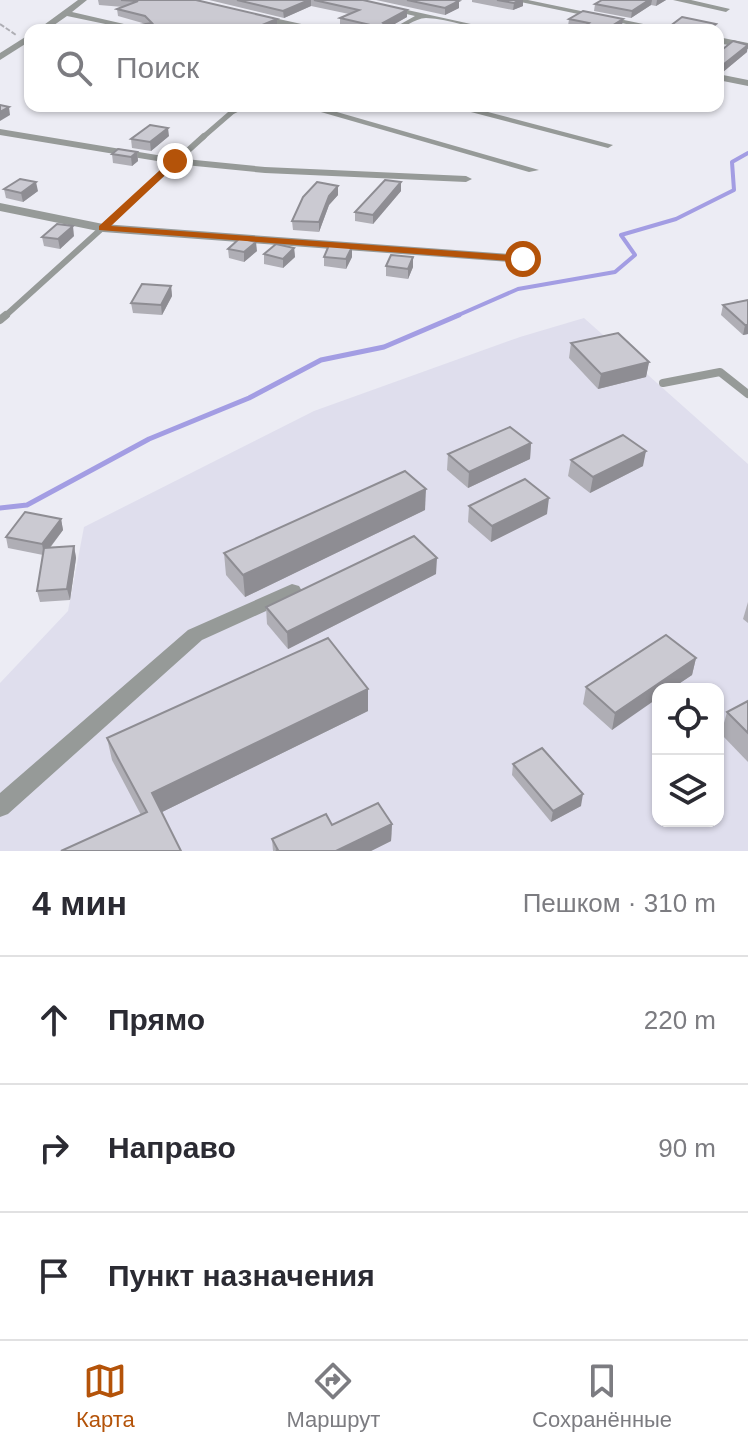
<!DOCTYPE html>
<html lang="ru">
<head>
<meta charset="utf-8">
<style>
	body { margin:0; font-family:Helvetica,sans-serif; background:#f2f2f3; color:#2b2b33 }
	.controls { position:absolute; right:24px; bottom:24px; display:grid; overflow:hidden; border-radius:16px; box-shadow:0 2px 6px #0004 }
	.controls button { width:72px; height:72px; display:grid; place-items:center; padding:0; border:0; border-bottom:2px solid #e1e1e2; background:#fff; color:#2b2b33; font:40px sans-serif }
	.stop { position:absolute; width:24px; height:24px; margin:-18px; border:6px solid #b45309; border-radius:50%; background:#fff }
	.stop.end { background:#b45309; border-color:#fff; box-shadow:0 2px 8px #0008 }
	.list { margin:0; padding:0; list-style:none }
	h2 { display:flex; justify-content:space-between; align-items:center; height:104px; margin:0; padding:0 32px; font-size:34px }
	h2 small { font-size:26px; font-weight:400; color:#7c7c81 }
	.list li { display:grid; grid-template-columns:52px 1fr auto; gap:24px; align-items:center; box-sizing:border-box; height:128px; padding:0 32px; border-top:2px solid #e1e1e2 }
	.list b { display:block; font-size:30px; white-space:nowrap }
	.list em { font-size:26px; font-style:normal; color:#7c7c81 }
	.icon { flex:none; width:44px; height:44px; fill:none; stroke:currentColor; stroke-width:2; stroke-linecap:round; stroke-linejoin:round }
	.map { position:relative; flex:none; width:748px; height:851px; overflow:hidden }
	.search { position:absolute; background:#fff; box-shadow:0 2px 6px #0004; left:24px; right:24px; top:24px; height:88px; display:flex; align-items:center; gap:20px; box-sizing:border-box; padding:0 28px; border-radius:16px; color:#7c7c81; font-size:30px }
	.sheet { height:488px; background:#fff }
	nav { display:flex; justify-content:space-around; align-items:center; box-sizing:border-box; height:112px; border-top:2px solid #e1e1e2; background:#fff; font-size:22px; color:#7c7c81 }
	nav a { display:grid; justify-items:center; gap:4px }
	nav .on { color:#b45309 }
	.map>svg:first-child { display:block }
</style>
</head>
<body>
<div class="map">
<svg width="748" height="851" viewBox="0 0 748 851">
	<rect width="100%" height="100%" fill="#ececf4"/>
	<path fill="#dfdeed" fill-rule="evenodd" d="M584 318 748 464V851H0V683L68 611 84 527 314 411 520 337ZM658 689H718V821H658Z"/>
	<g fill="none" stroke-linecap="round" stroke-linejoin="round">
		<polyline stroke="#a39de3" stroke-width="4" points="454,317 518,289 615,272 635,255 621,235 676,219 734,190 732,162 748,153"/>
		<polyline stroke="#a39de3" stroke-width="5" points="0,508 27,505 149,439 249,398 321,360 384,347 459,315"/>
		<polyline stroke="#aeaeb4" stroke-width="2" stroke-dasharray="5 2" stroke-linecap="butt" points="0,24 16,35"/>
		<polyline stroke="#969a98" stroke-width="5" points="202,138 232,112 244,106"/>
		<polyline stroke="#969a98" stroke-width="6" points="4,317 204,136"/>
		<g stroke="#969a98" stroke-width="8">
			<polyline points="0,320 6,315"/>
			<polyline points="663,383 720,372 748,394"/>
		</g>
		<g fill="#969a98" fill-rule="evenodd">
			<polygon points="78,0 87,0 72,12 150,30 134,30 67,16 47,30 37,30"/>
			<path d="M346 0H362L498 30C474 30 451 19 426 18 414 18 404 30 390 30L415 16Z"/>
			<polygon points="511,0 528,0 672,30 655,30"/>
			<polygon points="673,0 691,0 730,9 726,12"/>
			<polygon points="256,14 315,27 319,30 303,30 253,19 252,17"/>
			<polygon points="30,34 30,41 0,60 0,53"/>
			<polygon points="718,37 748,43 748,49 718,43"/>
			<polygon points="718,74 748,80 748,86 718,80"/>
			<polygon points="300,106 316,106 539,170 529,172"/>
			<polygon points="448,106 465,106 613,145 608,148"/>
			<polygon points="646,106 660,106 661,107 656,110"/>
			<polygon points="0,129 175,158 265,167 466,176 472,179 466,182 265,173 175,164 0,135"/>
			<polygon points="0,203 103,224 523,255 529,259 523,263 103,232 0,211"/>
			<polygon points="292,584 299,586 302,591 299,596 202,640 8,814 0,817 0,793 188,630"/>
		</g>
	</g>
	<g fill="#afaeb5">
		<polygon points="98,0 196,0 277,27 269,30 123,30 146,24 118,16 117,9 123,7 99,5"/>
		<polygon points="209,0 363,0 407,17 389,27 393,30 360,30 340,26 340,18 349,14 311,6 284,18"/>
		<polygon points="376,0 454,0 459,1 459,8 445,15"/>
		<polygon points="472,0 523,0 523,6 513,10 472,2"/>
		<polygon points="602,0 666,0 656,6 651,5 631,18 594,11 595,4"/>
		<polygon points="569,19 622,26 616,30 579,30 580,29 568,26"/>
		<polygon points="747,52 723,72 718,72 718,53"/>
		<polygon points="169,136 151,151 132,148 131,139"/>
		<polygon points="137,152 138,161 132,166 113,163 112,154"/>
		<polygon points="401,182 401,191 373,224 355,221 355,212"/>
		<polygon points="338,186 338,195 329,205 319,232 293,230 292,221"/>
		<polygon points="4,189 38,191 23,202 6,198"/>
		<polygon points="74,236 60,249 44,246 42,237"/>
		<polygon points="294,248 295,257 283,268 264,264 264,254"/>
		<polygon points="228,249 257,251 244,262 229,258"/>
		<polygon points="324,257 352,257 346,269 324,266"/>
		<polygon points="413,257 413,267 408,279 386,276 386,266"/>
		<polygon points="171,286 172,296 162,315 133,313 131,303"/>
		<polygon points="748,300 748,334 743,335 721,315 723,305"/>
		<polygon points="571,343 649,362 646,377 598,389 569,358"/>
		<polygon points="531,443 530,459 468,488 447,470 448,454"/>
		<polygon points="571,460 643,466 590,493 568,476"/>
		<polygon points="469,506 547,514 491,542 468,522"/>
		<polygon points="425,510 245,597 226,575 224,553"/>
		<polygon points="61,519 63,530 50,548 74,546 76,558 70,600 40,602 37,591 43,555 8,548 6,537"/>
		<polygon points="436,574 288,649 267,624 266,607"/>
		<polygon points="748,602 748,623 743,619"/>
		<polygon points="696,658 692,675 671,689 658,689 612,730 583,704 586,687"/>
		<polygon points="748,701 748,762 721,734 727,712"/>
		<polygon points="368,711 162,812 141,815 112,760 107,738"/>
		<polygon points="513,764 581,806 551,822 512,775"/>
		<polygon points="392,824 391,841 371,851 273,851 272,839 332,825"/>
	</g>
	<g fill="#8e8d93">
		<polygon points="309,0 311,0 311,6 284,18 283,11"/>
		<polygon points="520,0 523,0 523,6 513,10 514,3"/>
		<polygon points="649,0 652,0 651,5 631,18 632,11"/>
		<polygon points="657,0 666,0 656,6"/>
		<polygon points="459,1 459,8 445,15 445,8"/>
		<polygon points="407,10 407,17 386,29 383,23"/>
		<polygon points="277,19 277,27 269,30 255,30 255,28"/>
		<polygon points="623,19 622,26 616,30 605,30"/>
		<polygon points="748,45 747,52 723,72 724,64"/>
		<polygon points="9,107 10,115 0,121 0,112"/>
		<polygon points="168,128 169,136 151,151 150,142"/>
		<polygon points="137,152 138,161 132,166 131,157"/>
		<polygon points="36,182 38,191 23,202 21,193"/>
		<polygon points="401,182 401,191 373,224 373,215"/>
		<polygon points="338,186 338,195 329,205 319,232 319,222 329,196"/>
		<polygon points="73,226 74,236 60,249 58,239"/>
		<polygon points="256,242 257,251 244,262 244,252"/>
		<polygon points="352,247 352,257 346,269 346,259"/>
		<polygon points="294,248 295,257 283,268 283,259"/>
		<polygon points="413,257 413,267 408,279 408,269"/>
		<polygon points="171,286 172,296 162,315 161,305"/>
		<polygon points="745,325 748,325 748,334 743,335"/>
		<polygon points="649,362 646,377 598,389 601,374"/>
		<polygon points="531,443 530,459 468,488 469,472"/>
		<polygon points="646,451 643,466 590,493 593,477"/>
		<polygon points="426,489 425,510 245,597 243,575"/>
		<polygon points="549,498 547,514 491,542 492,526"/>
		<polygon points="61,519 63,530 44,555 42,544"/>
		<polygon points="74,546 76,558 70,600 67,589"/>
		<polygon points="437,558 436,574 288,649 287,632"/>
		<polygon points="696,658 692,675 671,689 658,689 658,698 612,730 615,713"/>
		<polygon points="368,689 368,711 156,815 152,793"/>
		<polygon points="583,794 581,806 551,822 553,811"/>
		<polygon points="392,824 391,841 371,851 336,851"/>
	</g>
	<g fill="#cbcad2" stroke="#8e8d93" stroke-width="2">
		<polygon points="121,0 196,0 277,19 255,28 247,27 238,30 123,30 134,26 152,23 145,16 117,9 138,1"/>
		<polygon points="237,0 309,0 283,11"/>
		<polygon points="314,0 363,0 407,10 383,23 392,30 340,18 359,10"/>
		<polygon points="407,0 454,0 459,1 445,8"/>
		<polygon points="497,0 520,0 514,3"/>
		<polygon points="602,0 649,0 632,11 595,4"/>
		<polygon points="583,11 623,19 605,30 579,30 589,23 569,19"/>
		<polygon points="682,17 716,24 708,30 665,30"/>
		<polygon points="733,41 748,45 724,64 718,64 718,53"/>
		<polygon points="0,105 9,107 0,112"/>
		<polygon points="150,125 168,128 150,142 131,139"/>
		<polygon points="118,149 137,152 131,157 112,154"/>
		<polygon points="20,179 36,182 21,193 4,189"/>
		<polygon points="385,180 401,182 373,215 355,212"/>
		<polygon points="317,182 338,186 329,196 319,222 292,221 303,197"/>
		<polygon points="57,224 73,226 58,239 42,237"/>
		<polygon points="240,238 256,242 244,252 228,249"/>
		<polygon points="276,244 294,248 283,259 264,254"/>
		<polygon points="329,245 352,247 346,259 324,257"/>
		<polygon points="391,255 413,257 408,269 386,266"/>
		<polygon points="142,284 171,286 161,305 131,303"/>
		<polygon points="748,300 748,325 745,325 723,305"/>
		<polygon points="618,333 649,362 601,374 571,343"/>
		<polygon points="510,427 531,443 469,472 448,454"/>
		<polygon points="623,435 646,451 593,477 571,460"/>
		<polygon points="405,471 426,489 243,575 224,553"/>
		<polygon points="525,479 549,498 492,526 469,506"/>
		<polygon points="25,512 61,519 42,544 6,537"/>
		<polygon points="414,536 437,558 287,632 266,607"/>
		<polygon points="74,546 67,589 37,591 44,548"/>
		<polygon points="666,635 696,658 615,713 586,687"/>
		<polygon points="328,638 368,689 152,793 181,851 61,851 147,812 107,738"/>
		<polygon points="748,701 748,733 727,712"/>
		<polygon points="542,748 583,794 553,811 513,764"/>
		<polygon points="378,803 392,824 336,851 276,851 278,850 272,839 326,814 332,825"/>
	</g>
	<polygon fill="#b45309" points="172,159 180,161 111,226 523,256 528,259 523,262 99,230 99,226"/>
</svg>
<div class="controls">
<button><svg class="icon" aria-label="locate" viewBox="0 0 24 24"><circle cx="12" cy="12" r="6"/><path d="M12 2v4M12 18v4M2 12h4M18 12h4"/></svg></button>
<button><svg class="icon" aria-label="layers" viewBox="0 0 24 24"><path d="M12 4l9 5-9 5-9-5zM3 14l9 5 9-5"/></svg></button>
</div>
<div class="stop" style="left:523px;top:259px"></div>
<div class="stop end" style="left:175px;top:161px"></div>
<div class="search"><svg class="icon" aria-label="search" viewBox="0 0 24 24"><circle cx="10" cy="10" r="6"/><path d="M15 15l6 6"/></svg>Поиск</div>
</div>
<section class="sheet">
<h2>4 мин<small>Пешком · 310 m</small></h2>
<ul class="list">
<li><svg class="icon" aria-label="ahead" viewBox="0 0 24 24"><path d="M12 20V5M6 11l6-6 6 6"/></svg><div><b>Прямо</b></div><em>220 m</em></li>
<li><svg class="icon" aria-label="right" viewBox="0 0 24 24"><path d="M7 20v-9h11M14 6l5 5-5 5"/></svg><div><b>Направо</b></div><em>90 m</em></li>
<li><svg class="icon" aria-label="arrive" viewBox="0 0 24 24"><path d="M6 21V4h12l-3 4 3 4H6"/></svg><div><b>Пункт назначения</b></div></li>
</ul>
</section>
<nav>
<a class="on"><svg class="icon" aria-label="map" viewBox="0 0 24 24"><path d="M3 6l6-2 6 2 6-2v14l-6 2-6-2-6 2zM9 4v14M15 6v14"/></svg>Карта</a>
<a><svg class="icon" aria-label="directions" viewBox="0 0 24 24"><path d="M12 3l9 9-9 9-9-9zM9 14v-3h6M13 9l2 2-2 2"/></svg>Маршрут</a>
<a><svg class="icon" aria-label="saved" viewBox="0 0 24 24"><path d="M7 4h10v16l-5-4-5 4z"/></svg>Сохранённые</a>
</nav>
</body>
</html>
